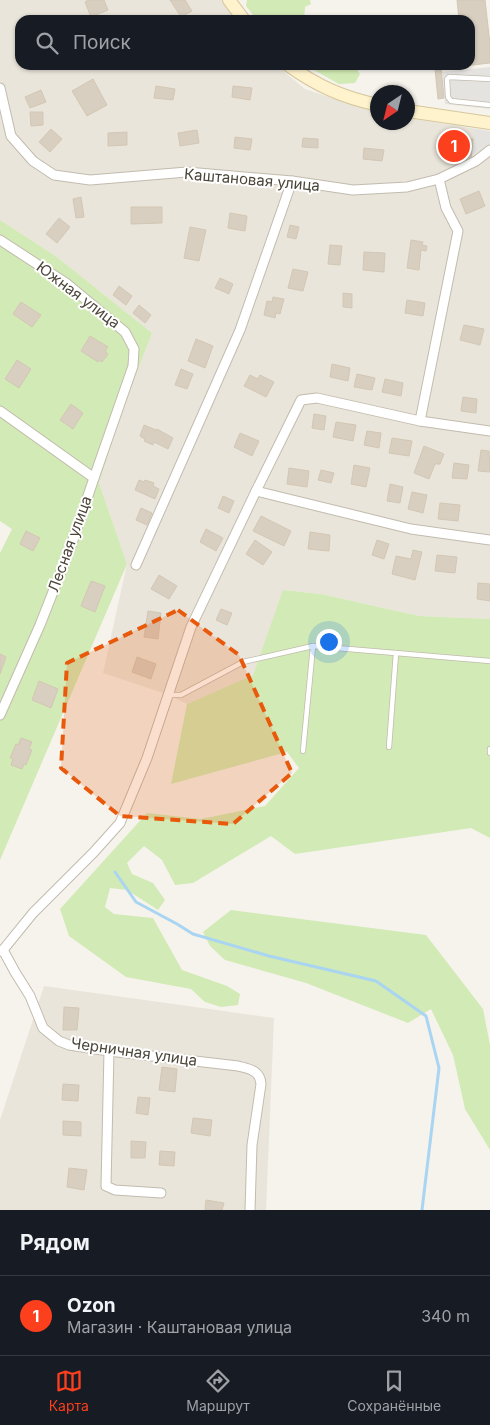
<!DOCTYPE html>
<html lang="ru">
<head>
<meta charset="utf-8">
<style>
	body { margin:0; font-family:Inter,sans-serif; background:#242831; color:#f1f3f6 }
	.compass { position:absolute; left:370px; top:85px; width:45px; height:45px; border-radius:50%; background:#171b24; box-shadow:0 1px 4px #0004; rotate:215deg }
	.you { position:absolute; left:328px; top:641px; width:18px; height:18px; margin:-12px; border:4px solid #fff; border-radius:50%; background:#1a73e8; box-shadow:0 0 0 8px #1a73e833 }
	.badge { display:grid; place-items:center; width:32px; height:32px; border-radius:50%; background:#fc3f1d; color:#fff; font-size:16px; font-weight:700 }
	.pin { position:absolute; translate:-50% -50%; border:2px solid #fff; box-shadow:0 1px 5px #0006 }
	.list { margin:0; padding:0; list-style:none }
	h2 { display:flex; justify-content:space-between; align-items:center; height:65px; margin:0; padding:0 20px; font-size:21px }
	h2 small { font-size:16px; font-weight:400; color:#9ea1a6 }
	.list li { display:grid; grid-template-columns:32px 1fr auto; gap:15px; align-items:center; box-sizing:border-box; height:80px; padding:0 20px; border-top:1px solid #363941 }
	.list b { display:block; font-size:19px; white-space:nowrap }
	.list p { margin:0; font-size:16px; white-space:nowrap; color:#9ea1a6 }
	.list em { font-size:16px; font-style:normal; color:#9ea1a6 }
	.icon { flex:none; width:28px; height:28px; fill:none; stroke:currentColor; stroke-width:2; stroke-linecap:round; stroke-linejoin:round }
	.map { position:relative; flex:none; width:490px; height:1210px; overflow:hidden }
	.search { position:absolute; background:#171b24; box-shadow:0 1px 4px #0004; left:15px; right:15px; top:15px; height:55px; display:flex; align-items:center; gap:12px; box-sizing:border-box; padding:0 18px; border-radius:15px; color:#9ea1a6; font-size:19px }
	.sheet { height:145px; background:#171b24 }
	nav { display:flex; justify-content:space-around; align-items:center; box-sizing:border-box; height:70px; border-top:1px solid #363941; background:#171b24; font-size:14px; color:#9ea1a6 }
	nav a { display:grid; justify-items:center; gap:2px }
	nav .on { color:#fc3f1d }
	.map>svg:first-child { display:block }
</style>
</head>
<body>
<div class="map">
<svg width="490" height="1210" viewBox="0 0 490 1210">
	<rect width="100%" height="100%" fill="#f6f3ec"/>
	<g fill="#eae5da">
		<polygon points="0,0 222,0 236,20 20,20 20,65 276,65 305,89 377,113 378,122 408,122 408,118 490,131 490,619 419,616 321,594 284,590 253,675 187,704 163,693 103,673 127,564 99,483 124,406 152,333 57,257 0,220"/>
		<polygon points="44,986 274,1018 266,1210 0,1210 0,1120"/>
	</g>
	<g fill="#d2eab5">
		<polygon points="247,0 310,0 311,4 305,7 304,20 257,20 246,6"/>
		<polygon points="305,65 354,65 360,74 355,83 339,84"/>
		<polygon points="0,220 57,257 152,333 124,406 99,483 127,564 0,860 0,553 12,529 0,521"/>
		<polygon points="283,590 321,594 419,616 490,619 490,838 471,828 295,854 271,836 193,883 175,885 162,860 144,846 127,863 132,874 153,883 165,900 158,910 127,890 110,888 105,907 114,914 153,918 182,970 227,986 240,994 238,1005 221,1007 205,1002 191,989 126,977 69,936 60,909 147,813 201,819 265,806 299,768 287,752 171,784 187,704 253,675"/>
		<polygon points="231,910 426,935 483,1009 490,1045 490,1150 465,1109 453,1055 431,1009 408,1023 306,983 225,960 210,946 203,932"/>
	</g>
	<g fill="#e5e3e0">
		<polygon points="490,67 490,109 445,104 442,72"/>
		<polygon points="474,129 490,131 490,142 481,151 473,153"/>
	</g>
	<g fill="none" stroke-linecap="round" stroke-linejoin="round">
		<polyline stroke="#a9d4f2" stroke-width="3" points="115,872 136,902 177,924 193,934 269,956 376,981 426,1016 439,1068 422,1210"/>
	</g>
	<g fill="#d8cfc1" stroke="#d3c7b4">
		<polygon points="88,0 104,0 108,10 91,17 85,2"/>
		<polygon points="170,0 185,0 192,11 181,17"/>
		<polygon points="457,0 485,0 490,44 490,63 464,66 470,65 470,20 459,20"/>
		<polygon points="441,68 444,98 438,99 435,69"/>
		<polygon points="93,79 107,105 87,116 72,91"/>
		<polygon points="156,86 175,89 173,100 154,98"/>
		<polygon points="233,86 252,88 250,100 232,97"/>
		<polygon points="41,90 46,102 30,108 25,97"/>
		<polygon points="30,112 43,112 43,125 31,126"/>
		<polygon points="51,129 62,139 50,152 39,142"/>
		<polygon points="197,130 199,143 180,146 178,133"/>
		<polygon points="127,132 127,145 108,146 108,133"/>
		<polygon points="442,136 473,139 471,160 440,157"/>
		<polygon points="235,137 252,139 250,150 234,148"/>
		<polygon points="303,138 318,139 318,148 302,147"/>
		<polygon points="364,148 384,150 382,161 363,159"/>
		<polygon points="479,191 485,206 466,214 460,199"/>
		<polygon points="81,197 84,217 76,218 73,199"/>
		<polygon points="131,207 162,207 162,223 131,224"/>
		<polygon points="230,213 247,216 245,231 228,228"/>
		<polygon points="59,218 70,227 57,243 46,234"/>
		<polygon points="290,225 299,227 296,239 287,237"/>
		<polygon points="190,227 206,230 199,261 184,258"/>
		<polygon points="411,240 423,242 422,245 427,246 426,251 421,250 419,270 407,268"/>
		<polygon points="330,245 342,246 340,265 328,264"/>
		<polygon points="364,252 385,253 384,272 363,270"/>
		<polygon points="293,269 308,272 303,291 288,288"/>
		<polygon points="220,278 233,284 229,294 215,288"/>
		<polygon points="119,286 132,296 126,305 113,295"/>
		<polygon points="343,293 352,294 352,308 343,307"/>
		<polygon points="273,297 284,299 280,314 276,313 275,318 264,315 267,301 272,302"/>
		<polygon points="407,300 425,303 423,316 405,313"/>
		<polygon points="21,302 41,315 32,327 13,314"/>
		<polygon points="139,305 151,315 145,323 133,313"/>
		<polygon points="464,325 484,329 480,345 460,340"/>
		<polygon points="90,336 108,347 105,351 108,354 102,362 99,360 98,362 81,351"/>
		<polygon points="196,339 213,346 205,368 188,361"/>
		<polygon points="17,360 31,369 19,388 5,379"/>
		<polygon points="332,364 350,368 348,381 330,377"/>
		<polygon points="181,369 193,374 187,389 175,385"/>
		<polygon points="357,374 375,378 372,390 354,387"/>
		<polygon points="250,375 258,379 260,375 274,382 266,397 244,386"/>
		<polygon points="385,379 403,383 401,396 382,392"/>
		<polygon points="463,397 477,399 476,413 461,411"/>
		<polygon points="71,404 83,413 73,429 60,420"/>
		<polygon points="314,414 326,416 324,430 312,428"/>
		<polygon points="336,422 356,425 353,441 333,437"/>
		<polygon points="144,425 156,430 157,429 173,438 168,449 154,442 153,445 144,441 145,439 140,436"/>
		<polygon points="367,431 381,433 379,448 364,445"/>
		<polygon points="240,433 259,441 252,456 234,447"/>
		<polygon points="392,438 412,441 409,456 389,453"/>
		<polygon points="424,446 444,454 440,464 435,464 429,479 414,473"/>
		<polygon points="481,450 489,451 490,472 478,471"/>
		<polygon points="454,463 469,465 467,479 452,478"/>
		<polygon points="354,465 370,468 366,487 351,484"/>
		<polygon points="289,468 309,471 307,487 287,484"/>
		<polygon points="321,470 334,473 331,483 318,480"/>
		<polygon points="139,480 144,482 145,480 154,483 153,486 159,489 155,499 135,490"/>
		<polygon points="390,484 403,487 400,503 387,501"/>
		<polygon points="412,492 427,495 423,513 408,509"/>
		<polygon points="223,496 234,501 229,513 218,508"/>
		<polygon points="440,503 460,505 458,521 438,519"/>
		<polygon points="141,508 152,513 147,525 136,520"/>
		<polygon points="261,516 291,531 284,546 253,531"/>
		<polygon points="206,529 223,538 216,551 200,542"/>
		<polygon points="26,531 40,538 33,551 20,544"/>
		<polygon points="310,532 330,535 329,551 308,549"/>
		<polygon points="255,540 272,552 263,565 246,554"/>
		<polygon points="377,540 389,544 384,559 372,555"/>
		<polygon points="413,550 422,552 415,580 392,574 396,556 411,559"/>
		<polygon points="437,555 457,557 455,573 435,571"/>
		<polygon points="159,575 177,586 169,599 151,589"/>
		<polygon points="91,581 105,586 95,612 81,606"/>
		<polygon points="478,583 490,584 490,601 477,599"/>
		<polygon points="221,609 232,613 227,625 216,620"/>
		<polygon points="148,611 161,613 158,639 144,637"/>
		<polygon points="0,654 6,657 0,674"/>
		<polygon points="137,657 156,664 151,679 132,672"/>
		<polygon points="39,681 58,689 51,708 32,700"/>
		<polygon points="21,738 32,742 29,749 32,750 26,765 24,764 22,769 11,765 13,759 10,758 16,744 18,745"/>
		<polygon points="64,1007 79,1008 77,1030 63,1030"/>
		<polygon points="162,1067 177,1069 175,1092 159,1090"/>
		<polygon points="63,1084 79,1085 78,1101 62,1100"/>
		<polygon points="138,1097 150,1098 148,1115 136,1113"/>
		<polygon points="193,1118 212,1120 210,1136 191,1133"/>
		<polygon points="63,1121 81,1122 81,1136 63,1135"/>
		<polygon points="131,1141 146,1142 145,1158 131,1158"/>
		<polygon points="160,1151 175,1152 174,1166 159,1165"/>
		<polygon points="69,1168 87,1170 84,1190 67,1187"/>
		<polygon points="206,1200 224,1203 222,1210 205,1210"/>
	</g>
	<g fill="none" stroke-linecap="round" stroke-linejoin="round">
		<g stroke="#c2bbae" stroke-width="6">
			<g id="lane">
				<polyline points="490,79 449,77 447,79 448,97 451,101 490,105"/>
				<polyline points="168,695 181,695 243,662 313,646 490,661"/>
				<polyline points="389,747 396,653"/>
				<polyline points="303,751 313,646"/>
				<polyline points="490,753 490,749"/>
			</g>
		</g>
		<g stroke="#c2bbae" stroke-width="11">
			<g id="street">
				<polyline points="0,88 11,136 33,161 54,175 90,180 187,172 292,181 353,190 407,187 439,179 476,161 490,150"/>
				<polyline points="0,240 66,283 125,332 134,349 133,366 94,478"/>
				<polyline points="0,411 94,478 71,546 40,625 0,715"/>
				<polyline points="420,421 490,431"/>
				<polyline points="256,491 411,529 490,540"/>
				<polyline points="136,565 240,330 292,181"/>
				<path d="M3 950 15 972 30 996 43 1028 59 1041 69 1045 109 1051 238 1066C249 1069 260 1070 261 1084L252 1145 250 1210"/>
				<polyline points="0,951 3,950 33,913 94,852 120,823 147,758 191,627 256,491 301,400 317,398 420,421 458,231 446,208 439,179"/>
				<polyline points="109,1051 106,1186 115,1190 161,1193"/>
			</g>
		</g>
		<g stroke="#d6c79b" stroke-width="14">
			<g id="secondary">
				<polyline points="229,0 244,20"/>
				<path d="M288 65C317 86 342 97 378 105"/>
				<polyline points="408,111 490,123"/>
			</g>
		</g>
		<use href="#lane" stroke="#fff" stroke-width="4.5"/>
		<use href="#street" stroke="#fff" stroke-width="9"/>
		<use href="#secondary" stroke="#fff3cd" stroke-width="12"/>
	</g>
	<path fill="#e8590c" fill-opacity="0.2" stroke="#e8590c" stroke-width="4" stroke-dasharray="10 6" stroke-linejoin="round" d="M178 610 239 655 292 773 233 824 120 816 61 768 67 663Z"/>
	<g text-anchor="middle" stroke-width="4" stroke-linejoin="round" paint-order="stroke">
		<g font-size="15" fill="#4b4439" stroke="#fff">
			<text transform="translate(252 180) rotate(5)" y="5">Каштановая улица</text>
			<text transform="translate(78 295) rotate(37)" y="5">Южная улица</text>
			<text transform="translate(70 544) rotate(-70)" y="5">Лесная улица</text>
			<text transform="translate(134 1052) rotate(8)" y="5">Черничная улица</text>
		</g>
	</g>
</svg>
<svg class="compass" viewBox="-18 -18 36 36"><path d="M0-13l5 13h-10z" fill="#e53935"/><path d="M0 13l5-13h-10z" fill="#9ea1a6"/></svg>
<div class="you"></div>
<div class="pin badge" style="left:454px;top:146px">1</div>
<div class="search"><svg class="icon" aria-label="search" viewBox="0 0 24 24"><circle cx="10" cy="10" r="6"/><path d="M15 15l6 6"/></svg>Поиск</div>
</div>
<section class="sheet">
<h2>Рядом<small></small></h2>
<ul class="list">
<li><span class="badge">1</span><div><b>Ozon</b><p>Магазин · Каштановая улица</p></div><em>340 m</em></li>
</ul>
</section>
<nav>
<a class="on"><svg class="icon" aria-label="map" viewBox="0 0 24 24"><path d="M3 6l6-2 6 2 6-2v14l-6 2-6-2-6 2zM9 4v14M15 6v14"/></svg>Карта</a>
<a><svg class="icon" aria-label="directions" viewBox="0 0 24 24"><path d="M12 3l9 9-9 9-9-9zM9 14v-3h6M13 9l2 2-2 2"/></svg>Маршрут</a>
<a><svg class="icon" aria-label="saved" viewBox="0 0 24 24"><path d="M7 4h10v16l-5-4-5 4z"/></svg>Сохранённые</a>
</nav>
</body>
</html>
